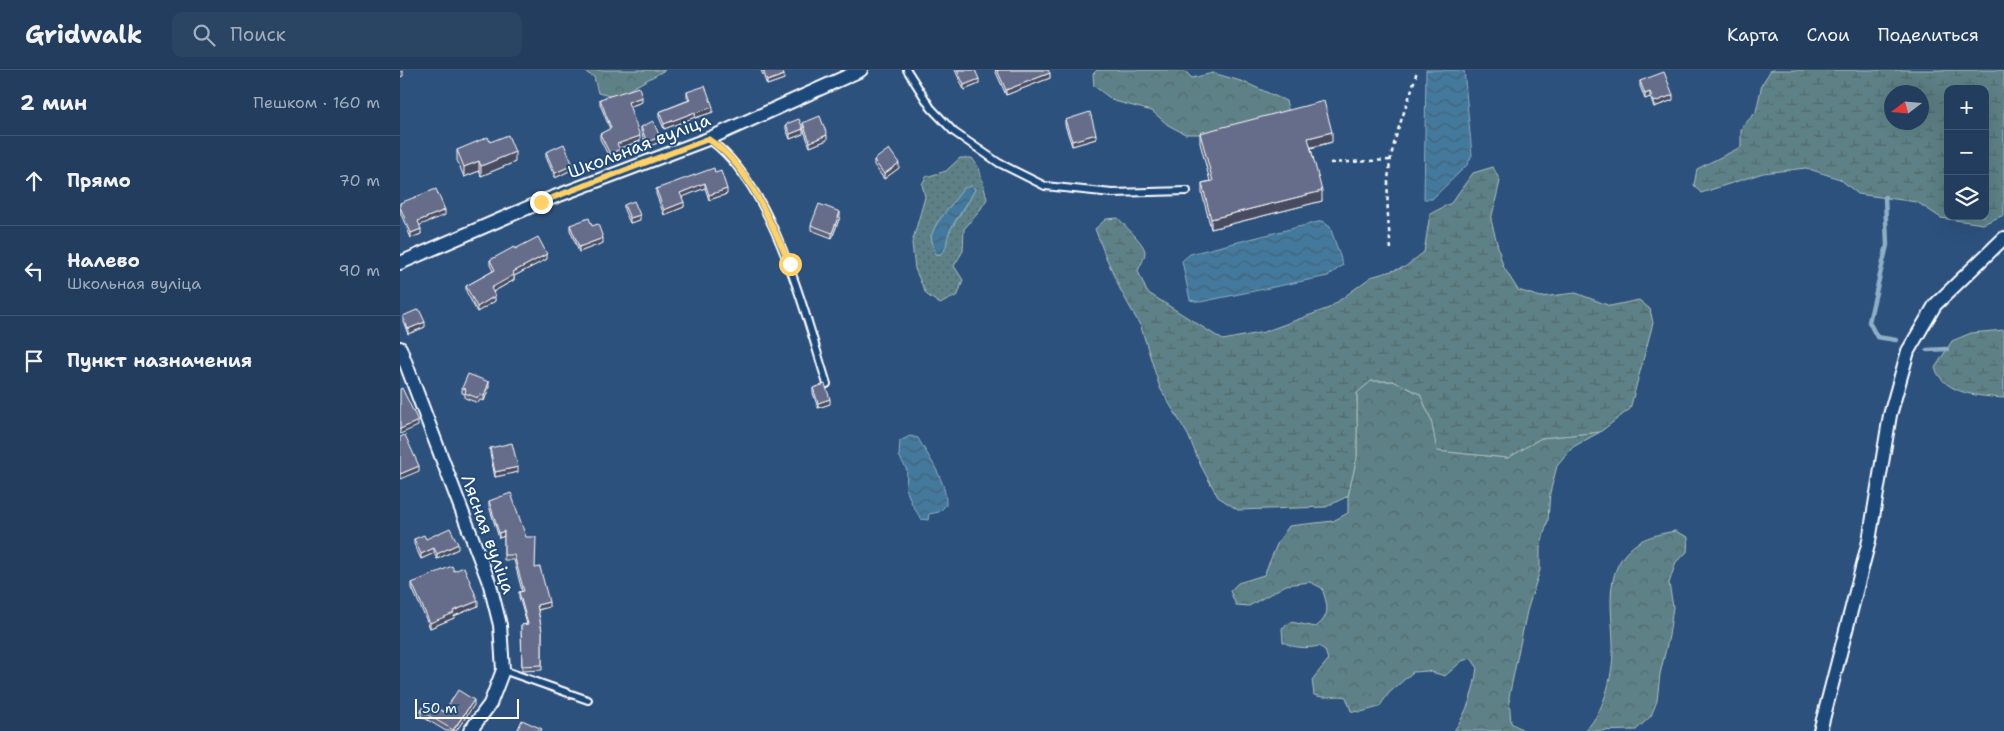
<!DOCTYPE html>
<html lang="ru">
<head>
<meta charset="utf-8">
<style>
	body { margin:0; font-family:"Shantell Sans",sans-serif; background:#2a4464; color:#f1f3f6 }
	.controls { position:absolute; right:15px; top:15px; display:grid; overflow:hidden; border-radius:10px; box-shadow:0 5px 20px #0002 }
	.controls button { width:45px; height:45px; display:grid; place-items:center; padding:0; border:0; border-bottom:1px solid #3f5673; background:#223d5e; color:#f1f3f6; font:25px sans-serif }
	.compass { position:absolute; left:1484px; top:15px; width:45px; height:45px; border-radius:50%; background:#223d5e; box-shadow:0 5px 20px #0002; rotate:254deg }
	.scale { position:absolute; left:15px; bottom:12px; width:104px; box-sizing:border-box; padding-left:5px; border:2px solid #fff; border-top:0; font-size:14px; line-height:18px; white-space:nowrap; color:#fff; -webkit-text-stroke:4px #1f4a7a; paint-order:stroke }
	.stop { position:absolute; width:15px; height:15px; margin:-11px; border:4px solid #ffd166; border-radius:50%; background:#fff }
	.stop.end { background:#ffd166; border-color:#fff; box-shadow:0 1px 5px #0008 }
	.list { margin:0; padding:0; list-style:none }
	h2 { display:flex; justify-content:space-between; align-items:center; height:65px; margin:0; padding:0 20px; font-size:21px }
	h2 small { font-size:16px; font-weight:400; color:#a2aebc }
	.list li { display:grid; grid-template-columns:32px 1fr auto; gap:15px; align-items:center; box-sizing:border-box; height:90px; padding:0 20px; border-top:1px solid #3f5673 }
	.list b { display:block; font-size:19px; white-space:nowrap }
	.list p { margin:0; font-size:16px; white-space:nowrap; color:#a2aebc }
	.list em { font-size:16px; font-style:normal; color:#a2aebc }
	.icon { flex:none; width:28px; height:28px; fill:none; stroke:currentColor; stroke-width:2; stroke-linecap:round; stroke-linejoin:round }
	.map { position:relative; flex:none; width:1604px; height:661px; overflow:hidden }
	header { display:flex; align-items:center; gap:30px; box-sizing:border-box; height:70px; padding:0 25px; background:#223d5e; border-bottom:1px solid #3f5673 }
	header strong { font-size:24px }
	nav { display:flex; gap:28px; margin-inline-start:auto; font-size:18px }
	.search { width:350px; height:45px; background:#2a4464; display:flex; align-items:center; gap:12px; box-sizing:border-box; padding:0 18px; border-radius:10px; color:#a2aebc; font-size:19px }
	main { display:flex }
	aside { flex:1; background:#223d5e }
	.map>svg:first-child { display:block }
</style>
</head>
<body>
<header>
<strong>Gridwalk</strong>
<div class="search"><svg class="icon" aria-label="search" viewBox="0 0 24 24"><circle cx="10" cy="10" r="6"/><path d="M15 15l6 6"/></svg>Поиск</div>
<nav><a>Карта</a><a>Слои</a><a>Поделиться</a></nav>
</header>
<main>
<aside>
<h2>2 мин<small>Пешком · 160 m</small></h2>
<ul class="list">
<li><svg class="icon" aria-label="ahead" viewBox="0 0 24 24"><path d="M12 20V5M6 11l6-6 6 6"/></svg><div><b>Прямо</b></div><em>70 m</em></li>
<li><svg class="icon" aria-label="left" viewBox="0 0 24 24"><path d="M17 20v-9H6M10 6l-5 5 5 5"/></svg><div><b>Налево</b><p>Школьная вуліца</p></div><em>90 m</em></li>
<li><svg class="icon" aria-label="arrive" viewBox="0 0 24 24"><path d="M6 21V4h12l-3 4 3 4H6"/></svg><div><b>Пункт назначения</b></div></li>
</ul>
</aside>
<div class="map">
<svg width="1604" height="661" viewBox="0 0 1604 661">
	<defs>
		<pattern id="grass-dots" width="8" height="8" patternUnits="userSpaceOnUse" patternTransform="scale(1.25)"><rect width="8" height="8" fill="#5d8186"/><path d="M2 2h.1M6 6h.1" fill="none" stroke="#55696c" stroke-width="1.8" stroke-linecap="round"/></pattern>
		<pattern id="forest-crowns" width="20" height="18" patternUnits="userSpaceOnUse" patternTransform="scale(1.25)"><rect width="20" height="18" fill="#5d8186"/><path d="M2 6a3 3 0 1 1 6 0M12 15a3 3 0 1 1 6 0" fill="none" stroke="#55696c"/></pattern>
		<pattern id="wetland-marsh" width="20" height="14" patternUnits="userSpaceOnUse" patternTransform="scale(1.25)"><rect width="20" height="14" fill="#5d8186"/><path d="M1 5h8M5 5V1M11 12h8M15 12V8" fill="none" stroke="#55696c"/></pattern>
		<pattern id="water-waves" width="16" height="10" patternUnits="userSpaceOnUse" patternTransform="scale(1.25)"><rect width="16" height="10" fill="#42799d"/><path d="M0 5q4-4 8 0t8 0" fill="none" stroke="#476274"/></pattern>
	</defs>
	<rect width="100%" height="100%" fill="#2d517d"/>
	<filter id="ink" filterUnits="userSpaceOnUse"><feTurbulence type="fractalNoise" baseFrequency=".02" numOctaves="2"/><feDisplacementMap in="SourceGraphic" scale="10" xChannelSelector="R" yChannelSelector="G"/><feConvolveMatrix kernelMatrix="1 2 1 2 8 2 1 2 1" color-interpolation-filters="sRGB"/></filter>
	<g filter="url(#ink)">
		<path fill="url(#grass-dots)" stroke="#aec0c2" fill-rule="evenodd" d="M560 88H572L579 98 587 129 578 143 564 159 563 181 554 196 563 210 558 225 540 234 526 224 515 199 512 173 525 127 522 114 526 107 546 101ZM572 116 575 119C568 135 557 147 549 162 545 171 549 176 541 184H535L531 166 537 153 564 119Z"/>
		<g fill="url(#forest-crowns)" stroke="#aec0c2">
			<polygon points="186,0 265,0 223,23 210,26 198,23 194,7 187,3"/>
			<polygon points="697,0 784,0 792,8 813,3 844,12 886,31 889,42 804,64 785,64 768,55 752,41 714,31 694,16 693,4"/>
			<path d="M971 311H993L1020 324 1031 349 1038 381 1108 388 1141 368 1200 362 1173 377 1157 396 1150 423 1148 450 1140 478V500L1127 541 1109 627 1111 653 1125 661H1054C1068 641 1074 621 1077 597L1071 588 1062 591 1045 606 1028 601 1013 602 989 623 979 637 961 642 951 641 946 627C934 624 929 630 914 625L912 610 928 590 925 580 919 576C906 579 894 578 883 572L882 558 891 552 916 557C932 544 927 535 922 518L910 512 886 515 849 536 836 535 830 521 838 513 864 505 878 472 889 456 933 451 948 443V426L957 387V323Z"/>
			<path d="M1275 461 1288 467 1287 482 1276 492 1269 513 1273 537 1269 566 1260 604 1257 631 1251 646 1236 660 1185 661C1206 640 1214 601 1213 573 1212 536 1202 496 1239 472 1249 466 1264 463 1275 461Z"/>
		</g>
		<g fill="url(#wetland-marsh)" stroke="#aec0c2" fill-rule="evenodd">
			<path d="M1371 0H1604V145L1583 154 1541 148 1517 132 1458 124 1440 109 1406 98 1363 103 1301 123 1294 115 1297 99 1341 77V58L1356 42 1362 14ZM1548 19H1585V146H1548ZM1492 22H1522V52H1492Z"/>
			<path d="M1093 97 1100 111 1091 150 1103 196 1118 220 1141 227 1176 223 1210 236 1239 230 1250 239 1253 253 1230 339 1200 362 1141 368 1108 388 1037 381 1031 349 1020 324 993 311H971L957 323V387L948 426 926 437 838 440 818 427 801 396 788 365 760 318 741 257 721 221 705 185 695 159 706 149 718 148C724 155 745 174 745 182 745 188 740 196 738 201L747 222 823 270 864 262 929 238 971 207 1005 197 1024 182 1030 144 1051 133 1073 103Z"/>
			<path d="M1604 260V328C1580 326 1545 325 1535 298L1552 271 1571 263Z"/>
		</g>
		<g fill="url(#water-waves)" stroke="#8eafc4">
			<polygon points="1026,0 1064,0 1072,85 1067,95 1032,129 1024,129"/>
			<path d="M572 116 575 119C568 135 555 148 549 163 545 173 549 176 541 184H535L531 166 537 153 564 118Z"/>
			<polygon points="922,151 930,157 943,195 928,206 800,232 790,230 782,191 790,184"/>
			<path d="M510 366 518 368C529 388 547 411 546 435L539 442 529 444 528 450 521 449 512 434 506 419 507 400 499 386 500 371Z"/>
		</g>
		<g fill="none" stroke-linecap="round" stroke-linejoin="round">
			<g stroke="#8eafc4" stroke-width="4.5">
				<polyline points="1485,127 1487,175 1469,252 1477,267 1496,270"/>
				<polyline points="1527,280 1547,279"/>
			</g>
			<g stroke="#fff" stroke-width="10">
				<g id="lane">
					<polyline points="507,0 531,38 554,62 599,93 645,116 712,123 787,121"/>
					<path d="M308 69C372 111 405 244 427 314"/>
					<polyline points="103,600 188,630"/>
				</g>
			</g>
			<g stroke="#fff" stroke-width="16">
				<g id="street">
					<polyline points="0,193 141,132 308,69 461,0"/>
					<polyline points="0,278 90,515 100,555 103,600 90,634 70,661"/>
					<polyline points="1420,661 1469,471 1490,345 1508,281 1535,235 1604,168"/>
				</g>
			</g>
			<g stroke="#fff" stroke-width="2.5" stroke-dasharray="4 4" stroke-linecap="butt">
				<polyline points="930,93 990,90"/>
				<path d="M991 179C987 146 985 111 993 78 999 52 1011 27 1017 0"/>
			</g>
			<use href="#lane" stroke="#1f4a7a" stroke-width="6"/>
			<use href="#street" stroke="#1f4a7a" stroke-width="12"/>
		</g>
		<g fill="#585e77" stroke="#fff">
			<polygon points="361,0 382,0 384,9 367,15"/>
			<polygon points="555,0 575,0 579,14 564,20"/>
			<polygon points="595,0 648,0 650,8 606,25"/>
			<polygon points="1240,11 1273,30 1254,37 1250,27 1245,29 1240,16"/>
			<polygon points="287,22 313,42 295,48 295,47 264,59 259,47 259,42 289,30 287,27"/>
			<polygon points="200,29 242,32 229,37 240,71 220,78 220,84 210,89 200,69 200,64 210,59 200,34"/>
			<polygon points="665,50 696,69 672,76 665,55"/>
			<polygon points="403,53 427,70 410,77 403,58"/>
			<polygon points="386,54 403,64 390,69 386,59"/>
			<polygon points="241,57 260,72 247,77 241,62"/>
			<polygon points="800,63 932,72 911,78 922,131 811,159 802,123 802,113 810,111 800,73"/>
			<polygon points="90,72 115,92 81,106 79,101 64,107 57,90 57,80"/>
			<polygon points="146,82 173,99 155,108 146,87"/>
			<polygon points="474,90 499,98 484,109 474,95"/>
			<polygon points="315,103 327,124 309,130 305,118 282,127 284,137 264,145 256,124 256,119"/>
			<polygon points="0,133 45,145 19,155 21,164 11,168 0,142"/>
			<polygon points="224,135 240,150 230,153 224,140"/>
			<polygon points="440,147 432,168 411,160 411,155"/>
			<polygon points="170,155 192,156 203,173 179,182 170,160"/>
			<polygon points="115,179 147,189 114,206 114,210 93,222 95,231 77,242 66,221 66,216 93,201 90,195 90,190"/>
			<polygon points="3,246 25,257 8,264 3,251"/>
			<polygon points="89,317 84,331 80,330 78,333 65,328 65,324 62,323 62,318"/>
			<polygon points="413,318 430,334 418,338 413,323"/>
			<polygon points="90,378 118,402 95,407 90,383"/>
			<polygon points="89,431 135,498 149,537 138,540 142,561 142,600 122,601 121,555 127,554 119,527 119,522 122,521 114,490 104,490 104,466 99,468 89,436"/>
			<polygon points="14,469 26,469 58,479 37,489 34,483 21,489 14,474"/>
			<polygon points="54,501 78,536 54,546 54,548 30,558 12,518 12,513"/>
			<polygon points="74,635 56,661 46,661 21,646 21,641 44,642"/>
		</g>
		<g fill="#474c61" stroke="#fff">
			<polygon points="3,1 3,6 0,7 0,2"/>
			<polygon points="650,3 650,8 606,25 606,20"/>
			<polygon points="384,5 384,9 367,15 367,11"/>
			<polygon points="579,9 579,14 564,20 564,15"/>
			<polygon points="1250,22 1250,27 1245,29 1245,24"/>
			<polygon points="1273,25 1273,30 1254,37 1254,32"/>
			<polygon points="242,27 242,32 228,37 228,32"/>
			<polygon points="313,37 313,42 295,48 295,43"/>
			<polygon points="295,42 295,47 264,59 264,54"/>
			<polygon points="403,59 403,64 390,69 390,64"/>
			<polygon points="932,62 932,72 908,78 908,68"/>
			<polygon points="696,64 696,69 672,76 672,71"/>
			<polygon points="427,65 427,70 410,77 410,72"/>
			<polygon points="240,66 240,71 217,79 217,74"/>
			<polygon points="260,67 260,72 247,77 247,72"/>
			<polygon points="220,79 220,84 210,89 210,84"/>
			<polygon points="115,82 115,92 81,106 81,96"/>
			<polygon points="79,91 79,101 64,107 64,97"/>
			<polygon points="499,93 499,98 484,109 484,104"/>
			<polygon points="173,95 173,99 155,108 155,103"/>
			<polygon points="305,113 305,118 280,128 280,123"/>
			<polygon points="327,119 327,124 309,130 309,125"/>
			<polygon points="922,121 922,131 811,159 811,149"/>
			<polygon points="284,132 284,137 264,145 264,140"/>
			<polygon points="45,140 45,145 18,156 18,151"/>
			<polygon points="440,142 440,147 432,168 432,163"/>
			<polygon points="240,145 240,150 230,153 230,148"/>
			<polygon points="21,159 21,164 11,168 11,163"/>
			<polygon points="203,168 203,173 179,182 179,177"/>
			<polygon points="147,184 147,189 114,206 114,210 91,223 91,218 113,202"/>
			<polygon points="95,226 95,231 77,242 77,237"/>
			<polygon points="25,252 25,257 8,264 8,259"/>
			<polygon points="89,312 89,317 84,331 84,326"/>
			<polygon points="430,329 430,334 418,338 418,333"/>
			<polygon points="18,351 18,356 0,364 0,359"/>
			<polygon points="19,396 19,401 0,409 0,404"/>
			<polygon points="118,397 118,402 95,407 95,402"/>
			<polygon points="104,461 104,466 99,468 99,463"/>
			<polygon points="58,474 58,479 37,489 37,484"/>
			<polygon points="34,478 34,483 21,489 21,484"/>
			<polygon points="78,531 78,536 54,546 54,548 30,558 30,553 53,541"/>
			<polygon points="149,532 149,537 137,540 137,535"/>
			<polygon points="74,630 74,635 56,661 53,661"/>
		</g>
		<g fill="#666d8a" stroke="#fff">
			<polygon points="363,0 382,0 384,5 367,11"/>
			<polygon points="557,0 575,0 579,9 564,15"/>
			<polygon points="597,0 648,0 650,3 606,20"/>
			<polygon points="1264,2 1273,25 1254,32 1250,22 1245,24 1240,11"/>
			<polygon points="305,16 313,37 295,43 295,42 264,54 259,42 290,30 287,22"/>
			<polygon points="239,17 242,27 228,32 240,66 217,74 220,79 210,84 200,64 211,58 200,29"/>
			<polygon points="924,31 932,62 908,68 922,121 811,149 802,113 813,111 800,63"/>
			<polygon points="690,42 696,64 672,71 665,50"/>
			<polygon points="420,46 427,65 410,72 403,53"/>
			<polygon points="399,49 403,59 390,64 386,54"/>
			<polygon points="253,51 260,67 247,72 241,57"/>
			<polygon points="108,65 115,82 81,96 79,91 64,97 57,80 88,67 90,72"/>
			<polygon points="164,74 173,95 155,103 146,82"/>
			<polygon points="489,79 499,93 484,104 474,90"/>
			<polygon points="314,98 315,103 321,101 327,119 309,125 305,113 280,123 284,132 264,140 256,119"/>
			<polygon points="36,119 45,140 18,151 21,159 11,163 0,137 0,133"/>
			<polygon points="234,131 240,145 230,148 224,135"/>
			<polygon points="419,134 440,142 432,163 411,155"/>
			<polygon points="189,148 192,156 198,154 203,168 179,177 170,155"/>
			<polygon points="138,167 147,184 113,202 114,205 91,218 95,226 77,237 66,216 95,200 90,190 114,177 115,179"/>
			<polygon points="19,239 25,252 8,259 3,246"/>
			<polygon points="68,304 89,312 84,326 80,325 78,328 65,323 66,319 62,318"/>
			<polygon points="425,314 430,329 418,333 413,318"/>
			<polygon points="2,318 18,351 0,359 0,319"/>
			<polygon points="5,365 19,396 0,404 0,367"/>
			<polygon points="112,373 118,397 95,402 90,378"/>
			<polygon points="111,423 126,467 136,467 135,498 140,497 149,532 137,535 142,561 142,595 122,596 121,555 128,554 119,522 124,521 114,485 104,485 104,461 99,463 89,431"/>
			<polygon points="50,458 58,474 37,484 34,478 21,484 14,469 24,465 26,469"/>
			<polygon points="52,496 54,501 64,497 78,531 53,541 54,543 30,553 12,513"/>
			<polygon points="58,620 74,630 53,660 21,641 26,632 44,642"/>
			<polygon points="122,650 142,659 141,661 117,661"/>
		</g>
	</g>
	<g fill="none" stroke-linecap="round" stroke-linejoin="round" filter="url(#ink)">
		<path stroke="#ffd166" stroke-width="6" d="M141 132 308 69C350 96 369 151 390 194"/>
	</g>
	<g text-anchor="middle" stroke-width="4" stroke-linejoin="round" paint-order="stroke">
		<g font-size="18" fill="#fff" stroke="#1f4a7a">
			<text transform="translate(239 76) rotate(-21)" y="6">Школьная вуліца</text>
			<text transform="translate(88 464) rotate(70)" y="6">Лясная вуліца</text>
		</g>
	</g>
</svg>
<div class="controls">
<button>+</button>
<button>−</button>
<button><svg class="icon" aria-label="layers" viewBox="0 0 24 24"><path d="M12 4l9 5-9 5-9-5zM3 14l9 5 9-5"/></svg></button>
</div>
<svg class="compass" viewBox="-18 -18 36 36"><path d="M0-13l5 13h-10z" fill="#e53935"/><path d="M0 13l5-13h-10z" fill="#a2aebc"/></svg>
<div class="scale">50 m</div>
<div class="stop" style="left:390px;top:194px"></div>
<div class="stop end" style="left:141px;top:132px"></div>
</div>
</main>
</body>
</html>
